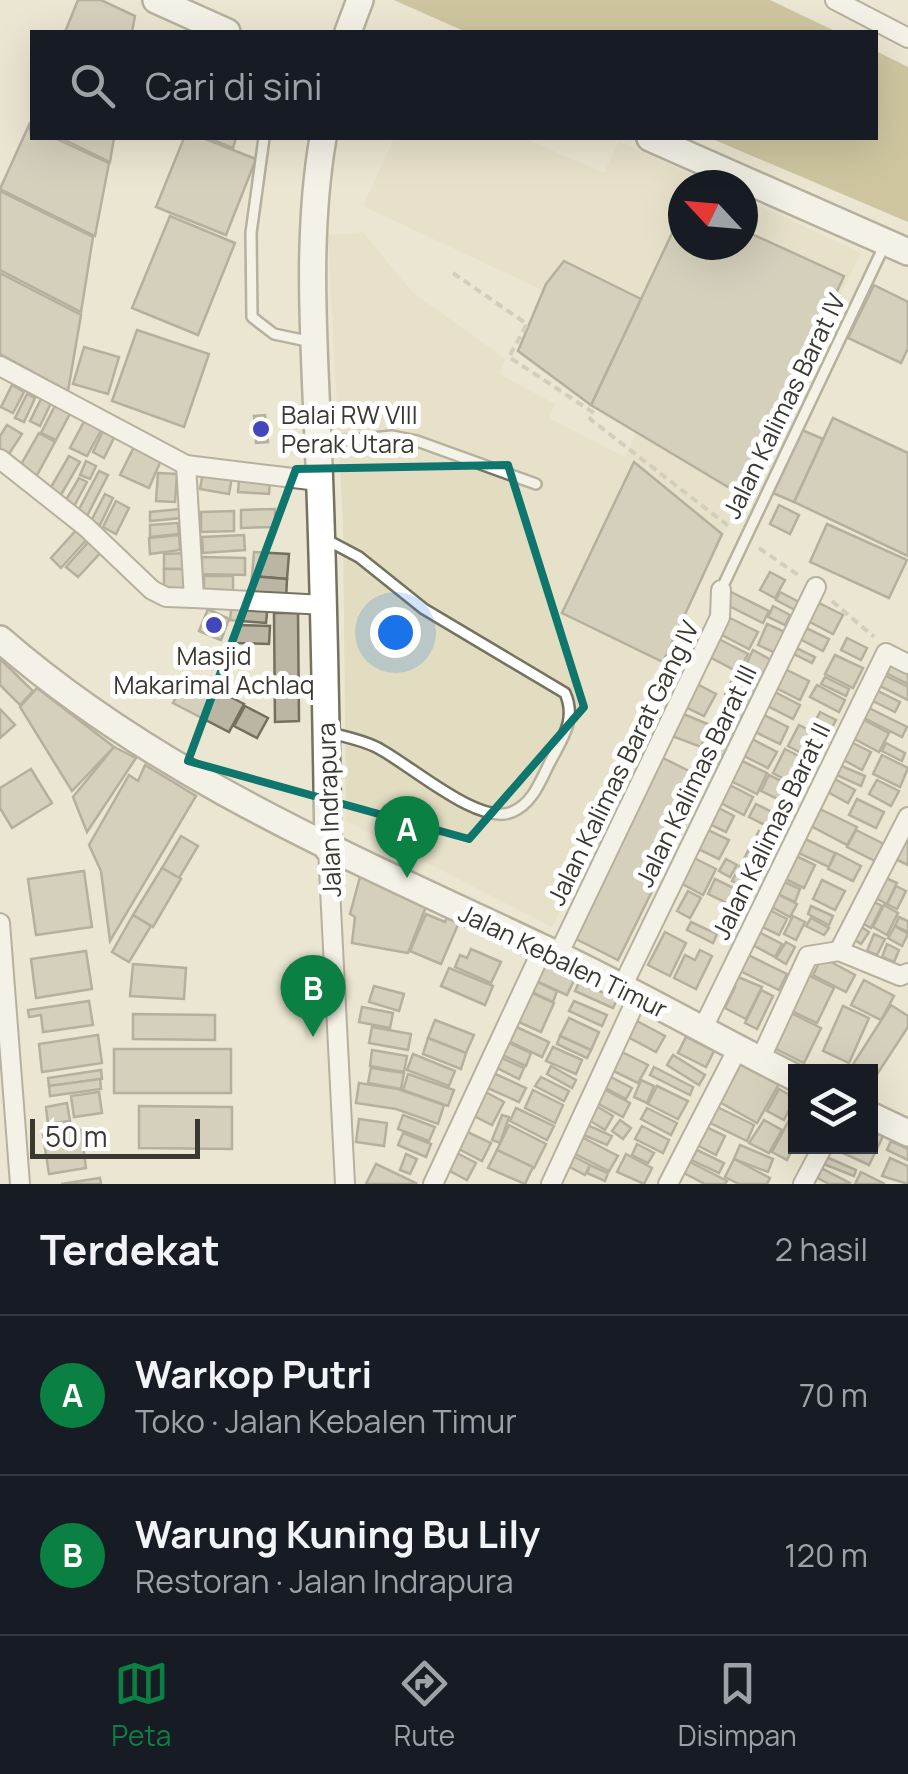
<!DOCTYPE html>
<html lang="id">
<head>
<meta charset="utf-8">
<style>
	body { margin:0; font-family:Manrope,sans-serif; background:#20242c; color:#f1f3f6 }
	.controls { position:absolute; right:30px; bottom:30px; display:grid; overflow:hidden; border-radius:0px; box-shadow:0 10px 40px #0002 }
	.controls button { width:90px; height:90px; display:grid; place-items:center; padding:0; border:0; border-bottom:2px solid #363941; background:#171b24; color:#f1f3f6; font:50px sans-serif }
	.compass { position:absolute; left:668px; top:170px; width:90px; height:90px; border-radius:50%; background:#171b24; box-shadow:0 10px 40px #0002; rotate:296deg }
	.scale { position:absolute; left:30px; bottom:25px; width:170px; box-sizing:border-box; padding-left:10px; border:5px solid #3a3931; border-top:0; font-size:28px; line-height:35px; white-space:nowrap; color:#3a3931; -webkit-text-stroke:8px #fff; paint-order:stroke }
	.you { position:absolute; left:395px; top:632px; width:35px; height:35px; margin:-25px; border:8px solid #fff; border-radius:50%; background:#1a73e8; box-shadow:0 0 0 15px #1a73e833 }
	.badge { display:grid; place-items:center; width:65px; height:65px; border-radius:50%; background:#0b8043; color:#fff; font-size:32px; font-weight:700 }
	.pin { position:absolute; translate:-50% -82px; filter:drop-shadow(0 2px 5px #0008) }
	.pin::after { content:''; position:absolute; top:52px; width:35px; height:30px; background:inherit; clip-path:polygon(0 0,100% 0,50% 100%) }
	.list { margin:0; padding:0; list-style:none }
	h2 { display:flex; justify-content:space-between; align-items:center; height:130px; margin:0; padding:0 40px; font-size:42px }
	h2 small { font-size:32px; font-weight:400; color:#9ea1a6 }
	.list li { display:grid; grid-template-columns:65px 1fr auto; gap:30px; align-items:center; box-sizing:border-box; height:160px; padding:0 40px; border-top:2px solid #363941 }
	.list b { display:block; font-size:38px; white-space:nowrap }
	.list p { margin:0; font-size:32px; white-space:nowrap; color:#9ea1a6 }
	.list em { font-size:32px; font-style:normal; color:#9ea1a6 }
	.icon { flex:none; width:55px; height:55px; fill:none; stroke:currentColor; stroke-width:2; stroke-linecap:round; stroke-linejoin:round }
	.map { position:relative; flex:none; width:908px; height:1184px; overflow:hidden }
	.search { position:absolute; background:#171b24; box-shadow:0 10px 40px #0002; left:30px; right:30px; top:30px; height:110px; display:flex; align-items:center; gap:25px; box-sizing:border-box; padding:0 35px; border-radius:0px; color:#9ea1a6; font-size:38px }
	.sheet { height:450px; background:#171b24 }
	nav { display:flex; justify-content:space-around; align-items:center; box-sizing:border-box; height:140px; border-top:2px solid #363941; background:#171b24; font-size:28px; color:#9ea1a6 }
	nav a { display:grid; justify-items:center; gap:5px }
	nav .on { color:#0b8043 }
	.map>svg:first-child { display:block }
</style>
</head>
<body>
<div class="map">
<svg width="908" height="1184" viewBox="0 0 908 1184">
	<rect width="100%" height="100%" fill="#ebe6d1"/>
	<polygon fill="#e2dcc0" points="394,138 524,138 604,173 619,141 714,185 683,185 683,245 743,245 743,198 861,253 648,687 667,698 552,927 346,821 343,522 328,235 363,232 412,292 506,359 499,374 555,404 549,418 625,457 637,433 518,351 542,290 363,206"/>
	<g fill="#aa9d64">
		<polygon points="394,0 770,0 837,32 466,32"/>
		<polygon points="876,51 908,67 908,222 710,138 876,138"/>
	</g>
	<g fill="#bbb6a3" stroke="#74705e" stroke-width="2.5">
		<polygon points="78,0 101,0 135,16 132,32 65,32"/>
		<polygon points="29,125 32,138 55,138 109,163 95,236 0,189"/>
		<polygon points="61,138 114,138 110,162"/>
		<polygon points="184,138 203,138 256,159 226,235 156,207"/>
		<polygon points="208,138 236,138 233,148"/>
		<polygon points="0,191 93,237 81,312 0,270"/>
		<polygon points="683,210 683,245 743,245 743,230 844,276 743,496 591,405"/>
		<polygon points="170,216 235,243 198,335 132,308"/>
		<polygon points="564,261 641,299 591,405 518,351 546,284"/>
		<polygon points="0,273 81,315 68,391 0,354"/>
		<polygon points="874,285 908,302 908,348 901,363 848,338"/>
		<polygon points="137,330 209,354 184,427 112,401"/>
		<polygon points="84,347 119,357 108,394 73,384"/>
		<polygon points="12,385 24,392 13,413 1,407"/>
		<polygon points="27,394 35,398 24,422 15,418"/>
		<polygon points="42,397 52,401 40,426 30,421"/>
		<polygon points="57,402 72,410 56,440 41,433"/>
		<polygon points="265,415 268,442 256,443 254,416"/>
		<polygon points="87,416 104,425 87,456 70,448"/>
		<polygon points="833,418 908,453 908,556 794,502"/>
		<polygon points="7,425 22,434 7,457 0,452 0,436"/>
		<polygon points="105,427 117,432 104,458 93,452"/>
		<polygon points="802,430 823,439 794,502 773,493"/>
		<polygon points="39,433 55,442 36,477 19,468"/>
		<polygon points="135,445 162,458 149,488 120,475"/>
		<polygon points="69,456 80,462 58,500 47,494"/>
		<polygon points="86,461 96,466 90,479 80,475"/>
		<polygon points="634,462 722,534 663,662 562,613"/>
		<polygon points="99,471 108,475 85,520 76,515"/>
		<polygon points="203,472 232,477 229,494 200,489"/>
		<polygon points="158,473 177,474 175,502 156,501"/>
		<polygon points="79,478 87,482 72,510 63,505"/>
		<polygon points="239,479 270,481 269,494 238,492"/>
		<polygon points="105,494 113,498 100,525 91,521"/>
		<polygon points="116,501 129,508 116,534 103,527"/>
		<polygon points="779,505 799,515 790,534 770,524"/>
		<polygon points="181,509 181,518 150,521 150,512"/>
		<polygon points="275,509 275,527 241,528 241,510"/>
		<polygon points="234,511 234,531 201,532 201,512"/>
		<polygon points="178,523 179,534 150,537 150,525"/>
		<polygon points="827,524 907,560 889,598 810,562"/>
		<polygon points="79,527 89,537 61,568 51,558"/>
		<polygon points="179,535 180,550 150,554 149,538"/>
		<polygon points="244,535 245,550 203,553 202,537"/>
		<polygon points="92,538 104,549 78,577 66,567"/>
		<polygon points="254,552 289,554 287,579 252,576"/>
		<polygon points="190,553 190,569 164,569 164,554"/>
		<polygon points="202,557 245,558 245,575 202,574"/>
		<rect x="164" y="569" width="26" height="23"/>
		<polygon points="770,572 785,580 775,598 760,590"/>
		<rect x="204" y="576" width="29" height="21"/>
		<polygon points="252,576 287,579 286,600 250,597"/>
		<polygon points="731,592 769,611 763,623 725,604"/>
		<polygon points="780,592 803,604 799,612 776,600"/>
		<polygon points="813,600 843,615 833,634 804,619"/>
		<polygon points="232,601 268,604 266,623 230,620"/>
		<polygon points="773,606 790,615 785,625 768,617"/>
		<polygon points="208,609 229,619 221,640 199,631"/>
		<polygon points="274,613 298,613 299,721 275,722"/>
		<polygon points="728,617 758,632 749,649 720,634"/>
		<polygon points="767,624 787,633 778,654 758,645"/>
		<polygon points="236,625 270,626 269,644 235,643"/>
		<polygon points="802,626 829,639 823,651 796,637"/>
		<polygon points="715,637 748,654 738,672 706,655"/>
		<polygon points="847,638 867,648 861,660 841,650"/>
		<polygon points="790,645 815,657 812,663 788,651"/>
		<polygon points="753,650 773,661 762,682 742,672"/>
		<polygon points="835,655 863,668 853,688 825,674"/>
		<polygon points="0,659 33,691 20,705 0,685"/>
		<polygon points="888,659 908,669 908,684 882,671"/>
		<polygon points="779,666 809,681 800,700 770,685"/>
		<polygon points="735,674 764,688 753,708 725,694"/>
		<polygon points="882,674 908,687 908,700 876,684"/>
		<polygon points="188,675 244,704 229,732 173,703"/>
		<polygon points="825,677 849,689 846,696 821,684"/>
		<polygon points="697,684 716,694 704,716 685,707"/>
		<polygon points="817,685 845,700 839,712 810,697"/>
		<polygon points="37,688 114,747 72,791 20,707"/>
		<polygon points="769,689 800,705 793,719 762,703"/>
		<polygon points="874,689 900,702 895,712 869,699"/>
		<polygon points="731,701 750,711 745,721 726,711"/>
		<polygon points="245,706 268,718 257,738 234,726"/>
		<polygon points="867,707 907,727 902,737 862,717"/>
		<polygon points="0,709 15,725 0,738"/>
		<polygon points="758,712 788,727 780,744 749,729"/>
		<polygon points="820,712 836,720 829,733 813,726"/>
		<polygon points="681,713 710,725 701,747 672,736"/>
		<polygon points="724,714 746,725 740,737 718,726"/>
		<polygon points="858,717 889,733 879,752 849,736"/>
		<polygon points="799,725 822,737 811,758 788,746"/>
		<polygon points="714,731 736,742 727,758 706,747"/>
		<polygon points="748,737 777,752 768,768 740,754"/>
		<polygon points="847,740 871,752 862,770 838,757"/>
		<polygon points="886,743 905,753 902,761 882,751"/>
		<polygon points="114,747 136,758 87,832 73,797"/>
		<polygon points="785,749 810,762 797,786 773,773"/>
		<polygon points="707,754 726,763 719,777 700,768"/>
		<polygon points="882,755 908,768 900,787 873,774"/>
		<polygon points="661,757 707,780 618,960 572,937"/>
		<polygon points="738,759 767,773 757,794 727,779"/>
		<polygon points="837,764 865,776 861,786 832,773"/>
		<polygon points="145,765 196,796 110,941 101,871 89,845 129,775 138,781"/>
		<polygon points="31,769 52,803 12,828 0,808 0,788"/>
		<polygon points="769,775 798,789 790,805 761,791"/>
		<polygon points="831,777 855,790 848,803 824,790"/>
		<polygon points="877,780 899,791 891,806 869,794"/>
		<polygon points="724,782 753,797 744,815 715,800"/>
		<polygon points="857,799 884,812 876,828 849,815"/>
		<polygon points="711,804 734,816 726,832 703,821"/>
		<polygon points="756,804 780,816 773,829 749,817"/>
		<polygon points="818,808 857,827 847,845 809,825"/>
		<polygon points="702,827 729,840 719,859 692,846"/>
		<polygon points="856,830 884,844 875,861 847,847"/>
		<polygon points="759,831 772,838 766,849 753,842"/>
		<polygon points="181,836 198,846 179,878 162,868"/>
		<polygon points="899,836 908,840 908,865 889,856"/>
		<polygon points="801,837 835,853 829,867 794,851"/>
		<polygon points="750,847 761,853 754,866 743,861"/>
		<polygon points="836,853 861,866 853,881 828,869"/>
		<polygon points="792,854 815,865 804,888 781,877"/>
		<polygon points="688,855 716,869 703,895 675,880"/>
		<polygon points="726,859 737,865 730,877 719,871"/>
		<polygon points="740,866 751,872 744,887 732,881"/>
		<polygon points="162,868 181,879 153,927 133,915"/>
		<polygon points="84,871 92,927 36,935 28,879"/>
		<polygon points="881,876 897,883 887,904 870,895"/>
		<polygon points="360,877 427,904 408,953 352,943 355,917 350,914"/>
		<polygon points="715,879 742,892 735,907 708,894"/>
		<polygon points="780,880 800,889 795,902 773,892"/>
		<polygon points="822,880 845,891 835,910 813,899"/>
		<polygon points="896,886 906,891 897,909 887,904"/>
		<polygon points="688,891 701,898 690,918 677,911"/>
		<polygon points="773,892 797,904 790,917 766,904"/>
		<polygon points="867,898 882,906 871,928 856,920"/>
		<polygon points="884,905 898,913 887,935 873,927"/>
		<polygon points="811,906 833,916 829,925 808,914"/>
		<polygon points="764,907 787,919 779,935 756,924"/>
		<polygon points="426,914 445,922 448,915 460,920 441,964 410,951"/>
		<polygon points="133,915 151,926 129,962 112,952"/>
		<polygon points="793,916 805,922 796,940 784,934"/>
		<polygon points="899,917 908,921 908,932 895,926"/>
		<polygon points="811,918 829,928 824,935 806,926"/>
		<polygon points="691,922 717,934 713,943 687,930"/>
		<polygon points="857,924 869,932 861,944 849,936"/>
		<polygon points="895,926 908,934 902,946 888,938"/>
		<polygon points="753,929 782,944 775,957 747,942"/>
		<polygon points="665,932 686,943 670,976 648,965"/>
		<polygon points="874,934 885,939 877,955 867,951"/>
		<polygon points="786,942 795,947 786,964 776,958"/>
		<polygon points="887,944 899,950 894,962 882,957"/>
		<polygon points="471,949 501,962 491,983 455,967 460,955 467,958"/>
		<polygon points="700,950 712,956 696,989 674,978 685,955 695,960"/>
		<polygon points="86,951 92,989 36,998 31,959"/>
		<polygon points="742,952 787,974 779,990 734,968"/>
		<polygon points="539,957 577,974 567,995 529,978"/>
		<polygon points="822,957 855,975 846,992 813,975"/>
		<polygon points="133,964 186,968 184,999 130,996"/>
		<polygon points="449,968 493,986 485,1005 441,986"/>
		<polygon points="802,972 834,988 817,1023 785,1008"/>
		<polygon points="731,974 762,987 746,1019 725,1008 735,987 726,983"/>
		<polygon points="529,978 557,991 553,1002 525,989"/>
		<polygon points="580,980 618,997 613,1008 575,991"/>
		<polygon points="864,980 894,996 881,1020 851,1005"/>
		<polygon points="374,986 404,994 399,1011 369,1002"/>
		<polygon points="526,990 554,1003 541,1032 512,1019"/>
		<polygon points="761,990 773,996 757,1029 745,1023"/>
		<polygon points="89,1001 93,1025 43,1032 41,1015 29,1017 28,1010"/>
		<polygon points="574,1001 607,1015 602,1026 569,1011"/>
		<polygon points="891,1005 908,1016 908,1027 872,1082 870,1072 850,1069"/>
		<polygon points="843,1006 869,1018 849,1063 823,1051"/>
		<polygon points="362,1007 393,1013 390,1028 359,1022"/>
		<polygon points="787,1011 821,1028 804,1063 770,1046"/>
		<polygon points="133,1014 215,1015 215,1040 133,1039"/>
		<polygon points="569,1018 599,1032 591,1050 560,1036"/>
		<polygon points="435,1020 474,1035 466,1053 428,1038"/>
		<polygon points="637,1021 665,1036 656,1052 628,1037"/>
		<polygon points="508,1023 549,1042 542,1057 502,1038"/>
		<polygon points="372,1027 411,1034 408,1050 369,1043"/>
		<polygon points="98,1035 102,1063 42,1072 39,1044"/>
		<polygon points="560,1036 591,1050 587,1058 557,1044"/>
		<polygon points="686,1037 714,1051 706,1067 678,1053"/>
		<polygon points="428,1038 466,1053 461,1069 423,1054"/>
		<polygon points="501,1039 531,1053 526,1066 496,1052"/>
		<polygon points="553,1047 582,1060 576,1074 546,1061"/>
		<rect x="114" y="1049" width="117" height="44"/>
		<polygon points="616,1049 648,1065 638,1083 607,1068"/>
		<polygon points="372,1050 407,1056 404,1072 370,1066"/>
		<polygon points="413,1054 455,1071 449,1086 407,1070"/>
		<polygon points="495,1055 524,1068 519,1079 491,1065"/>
		<polygon points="673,1055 705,1075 699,1085 667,1065"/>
		<polygon points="737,1061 779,1084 757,1123 716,1100"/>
		<polygon points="551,1066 576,1080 572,1088 547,1074"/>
		<polygon points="654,1067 693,1087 690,1095 650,1075"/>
		<polygon points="371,1068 404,1073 401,1089 368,1083"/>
		<polygon points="101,1070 102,1079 49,1086 48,1078"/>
		<polygon points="489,1071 526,1088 519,1102 483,1086"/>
		<polygon points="408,1074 454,1090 448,1106 403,1090"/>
		<polygon points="605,1074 632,1088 626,1099 600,1085"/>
		<polygon points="541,1077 569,1091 564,1101 535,1086"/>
		<polygon points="100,1079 101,1089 50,1096 49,1086"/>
		<polygon points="641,1080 654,1086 647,1103 634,1097"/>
		<polygon points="359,1083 398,1089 444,1105 438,1124 396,1109 356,1103"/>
		<polygon points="657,1086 688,1101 678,1119 648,1104"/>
		<polygon points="600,1087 630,1103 623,1117 593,1101"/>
		<polygon points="779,1089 795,1098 784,1120 767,1111"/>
		<polygon points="482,1090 504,1102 492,1125 470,1114"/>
		<polygon points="533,1090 563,1105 555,1123 525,1108"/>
		<polygon points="99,1092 102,1113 74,1117 71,1096"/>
		<polygon points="67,1103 70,1121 48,1124 46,1107"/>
		<polygon points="709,1103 754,1125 747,1141 702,1119"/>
		<polygon points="593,1104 613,1116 605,1130 584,1117"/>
		<polygon points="139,1106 232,1107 232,1149 139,1148"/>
		<polygon points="516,1108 554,1126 547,1140 510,1121"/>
		<polygon points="647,1108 677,1123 671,1135 641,1119"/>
		<polygon points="403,1115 435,1127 429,1141 398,1129"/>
		<polygon points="502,1115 509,1117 500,1143 492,1140"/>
		<polygon points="359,1119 387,1123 384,1146 356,1142"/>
		<polygon points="620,1120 631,1128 623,1139 612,1131"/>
		<polygon points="764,1120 782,1130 769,1153 749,1143"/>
		<polygon points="789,1120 796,1123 796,1142 787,1160 772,1152"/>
		<polygon points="583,1123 612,1136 607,1145 579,1133"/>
		<polygon points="509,1125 546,1144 534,1168 497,1150"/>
		<polygon points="642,1126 669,1140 663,1153 635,1139"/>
		<polygon points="704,1126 725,1136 716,1155 695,1144"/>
		<polygon points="461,1129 491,1143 482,1161 453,1146"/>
		<polygon points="81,1130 86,1168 49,1174 43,1135"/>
		<polygon points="870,1130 883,1136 869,1165 828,1146 870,1146"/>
		<polygon points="403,1133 431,1144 426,1157 398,1145"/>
		<polygon points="578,1135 618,1156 609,1171 569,1151"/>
		<polygon points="891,1141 908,1149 908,1160 887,1150"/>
		<polygon points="637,1144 654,1153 648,1163 632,1155"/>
		<polygon points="740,1145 773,1159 768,1172 734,1159"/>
		<polygon points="497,1150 533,1167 525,1184 488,1168"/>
		<polygon points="697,1150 724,1163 719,1173 691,1160"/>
		<polygon points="453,1151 476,1163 467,1180 444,1168"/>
		<polygon points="567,1153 590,1165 585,1175 562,1163"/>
		<polygon points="406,1154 417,1159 410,1174 400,1170"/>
		<polygon points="626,1154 652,1168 644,1184 617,1172"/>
		<polygon points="824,1156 856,1170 854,1176 821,1163"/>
		<polygon points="890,1158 908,1166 908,1184 882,1176"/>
		<polygon points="734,1159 770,1178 767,1184 739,1184 725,1177"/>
		<polygon points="686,1160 727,1181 725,1184 705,1184 680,1171"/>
		<polygon points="376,1164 416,1183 415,1184 366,1184"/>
		<polygon points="590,1165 608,1173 605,1181 587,1173"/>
		<polygon points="821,1168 850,1183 849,1184 829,1184 816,1177"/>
		<polygon points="861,1172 885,1184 855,1184"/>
		<polygon points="100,1178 101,1184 61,1184"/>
	</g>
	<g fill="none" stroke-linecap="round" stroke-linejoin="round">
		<g stroke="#767260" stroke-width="14">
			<g id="lane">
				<polyline points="264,138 251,233 252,317 274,334 312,342"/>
				<polyline points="322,443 392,436 417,441 536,484"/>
				<path d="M325 539 359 557 424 609 565 693C577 720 562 739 549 764 540 782 532 804 512 812 479 827 407 762 376 747 362 740 346 737 331 733"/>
				<polyline points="721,590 885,244"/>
			</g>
		</g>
		<g stroke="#767260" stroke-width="22">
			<g id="street">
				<polyline points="835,0 908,38"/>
				<polyline points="0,366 186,465 318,481"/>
				<polyline points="0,459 86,527 152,590 166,597 194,598 186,465"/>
				<polyline points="194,598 325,605"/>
				<polyline points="328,849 345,1184"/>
				<polyline points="0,923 20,1184"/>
				<polyline points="839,951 908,817"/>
				<polyline points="558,955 720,617 721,590"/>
				<polyline points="622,987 816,587"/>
				<polyline points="702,1030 886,653 908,664"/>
				<polyline points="760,1060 808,956 839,951 900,976 908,973"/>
				<polyline points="433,1184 543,948"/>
				<polyline points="551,1184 638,996"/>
				<polyline points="668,1184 737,1050"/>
				<polyline points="803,1184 823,1146"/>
			</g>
		</g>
		<g stroke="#767260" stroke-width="30">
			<g id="secondary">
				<polyline points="156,0 227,32"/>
				<polyline points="348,32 360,0"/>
				<path d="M323 138C306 236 314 340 318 440 324 576 326 713 328 849"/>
				<polyline points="650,138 908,252"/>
				<path d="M0 639C157 776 353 858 539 946 626 986 710 1035 796 1078"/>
				<polyline points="870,1115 908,1133"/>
			</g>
		</g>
		<g stroke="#b6b2a1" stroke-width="4" stroke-dasharray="8 5" stroke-linecap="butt">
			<polyline points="453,273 527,324 509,357 594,413 590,419 731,528"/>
			<polyline points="759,548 801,577"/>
			<polyline points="832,601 874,637"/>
		</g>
		<use href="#lane" stroke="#fff" stroke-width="9"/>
		<use href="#street" stroke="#fff" stroke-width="18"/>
		<use href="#secondary" stroke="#fff" stroke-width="25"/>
	</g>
	<path d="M0 0H908V1184H0ZM508 465 584 707 469 839 188 761 296 469Z" fill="#ebe6d1" fill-opacity=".55" fill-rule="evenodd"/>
	<path fill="none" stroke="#0f766e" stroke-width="8" stroke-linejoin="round" d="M508 465 584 707 469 839 188 761 296 469Z"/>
	<g fill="#4446bb" stroke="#fff" stroke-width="4">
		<circle cx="261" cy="429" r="10"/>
		<circle cx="214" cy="625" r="10"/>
	</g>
	<g text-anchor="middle" stroke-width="10" stroke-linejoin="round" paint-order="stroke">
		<g font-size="25" fill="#3a3931" stroke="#fff">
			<text transform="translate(784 406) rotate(-64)" y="9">Jalan Kalimas Barat IV</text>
			<text transform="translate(623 763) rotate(-64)" y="9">Jalan Kalimas Barat Gang IV</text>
			<text transform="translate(696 776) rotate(-64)" y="9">Jalan Kalimas Barat III</text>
			<text transform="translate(329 810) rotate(-92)" y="9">Jalan Indrapura</text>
			<text transform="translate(771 831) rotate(-64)" y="9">Jalan Kalimas Barat II</text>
			<text transform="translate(563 961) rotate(26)" y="9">Jalan Kebalen Timur</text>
		</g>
		<g font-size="25" fill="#3a3931" stroke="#fff" text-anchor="start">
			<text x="281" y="424">Balai RW VIII<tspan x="281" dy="29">Perak Utara</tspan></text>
			<text x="214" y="665" text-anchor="middle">Masjid<tspan x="214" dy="29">Makarimal Achlaq</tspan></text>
		</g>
	</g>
</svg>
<div class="controls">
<button><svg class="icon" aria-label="layers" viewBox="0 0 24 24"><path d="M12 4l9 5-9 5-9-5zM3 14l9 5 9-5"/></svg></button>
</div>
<svg class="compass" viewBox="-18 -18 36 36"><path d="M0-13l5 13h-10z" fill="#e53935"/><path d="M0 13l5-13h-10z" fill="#9ea1a6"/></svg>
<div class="scale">50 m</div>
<div class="you"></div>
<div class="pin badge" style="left:407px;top:878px">A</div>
<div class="pin badge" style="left:313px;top:1037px">B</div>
<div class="search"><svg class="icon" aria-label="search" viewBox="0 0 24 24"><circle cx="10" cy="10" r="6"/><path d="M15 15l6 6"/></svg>Cari di sini</div>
</div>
<section class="sheet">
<h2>Terdekat<small>2 hasil</small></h2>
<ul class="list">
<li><span class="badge">A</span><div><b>Warkop Putri</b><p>Toko · Jalan Kebalen Timur</p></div><em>70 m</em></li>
<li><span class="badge">B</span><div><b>Warung Kuning Bu Lily</b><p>Restoran · Jalan Indrapura</p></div><em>120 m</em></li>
</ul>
</section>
<nav>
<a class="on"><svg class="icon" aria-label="map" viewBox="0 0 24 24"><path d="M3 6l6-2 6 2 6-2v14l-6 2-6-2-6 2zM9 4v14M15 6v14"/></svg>Peta</a>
<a><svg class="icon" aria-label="directions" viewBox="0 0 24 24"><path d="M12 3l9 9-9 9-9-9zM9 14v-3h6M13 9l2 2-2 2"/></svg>Rute</a>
<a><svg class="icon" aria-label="saved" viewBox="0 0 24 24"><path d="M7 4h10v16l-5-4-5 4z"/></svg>Disimpan</a>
</nav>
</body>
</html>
